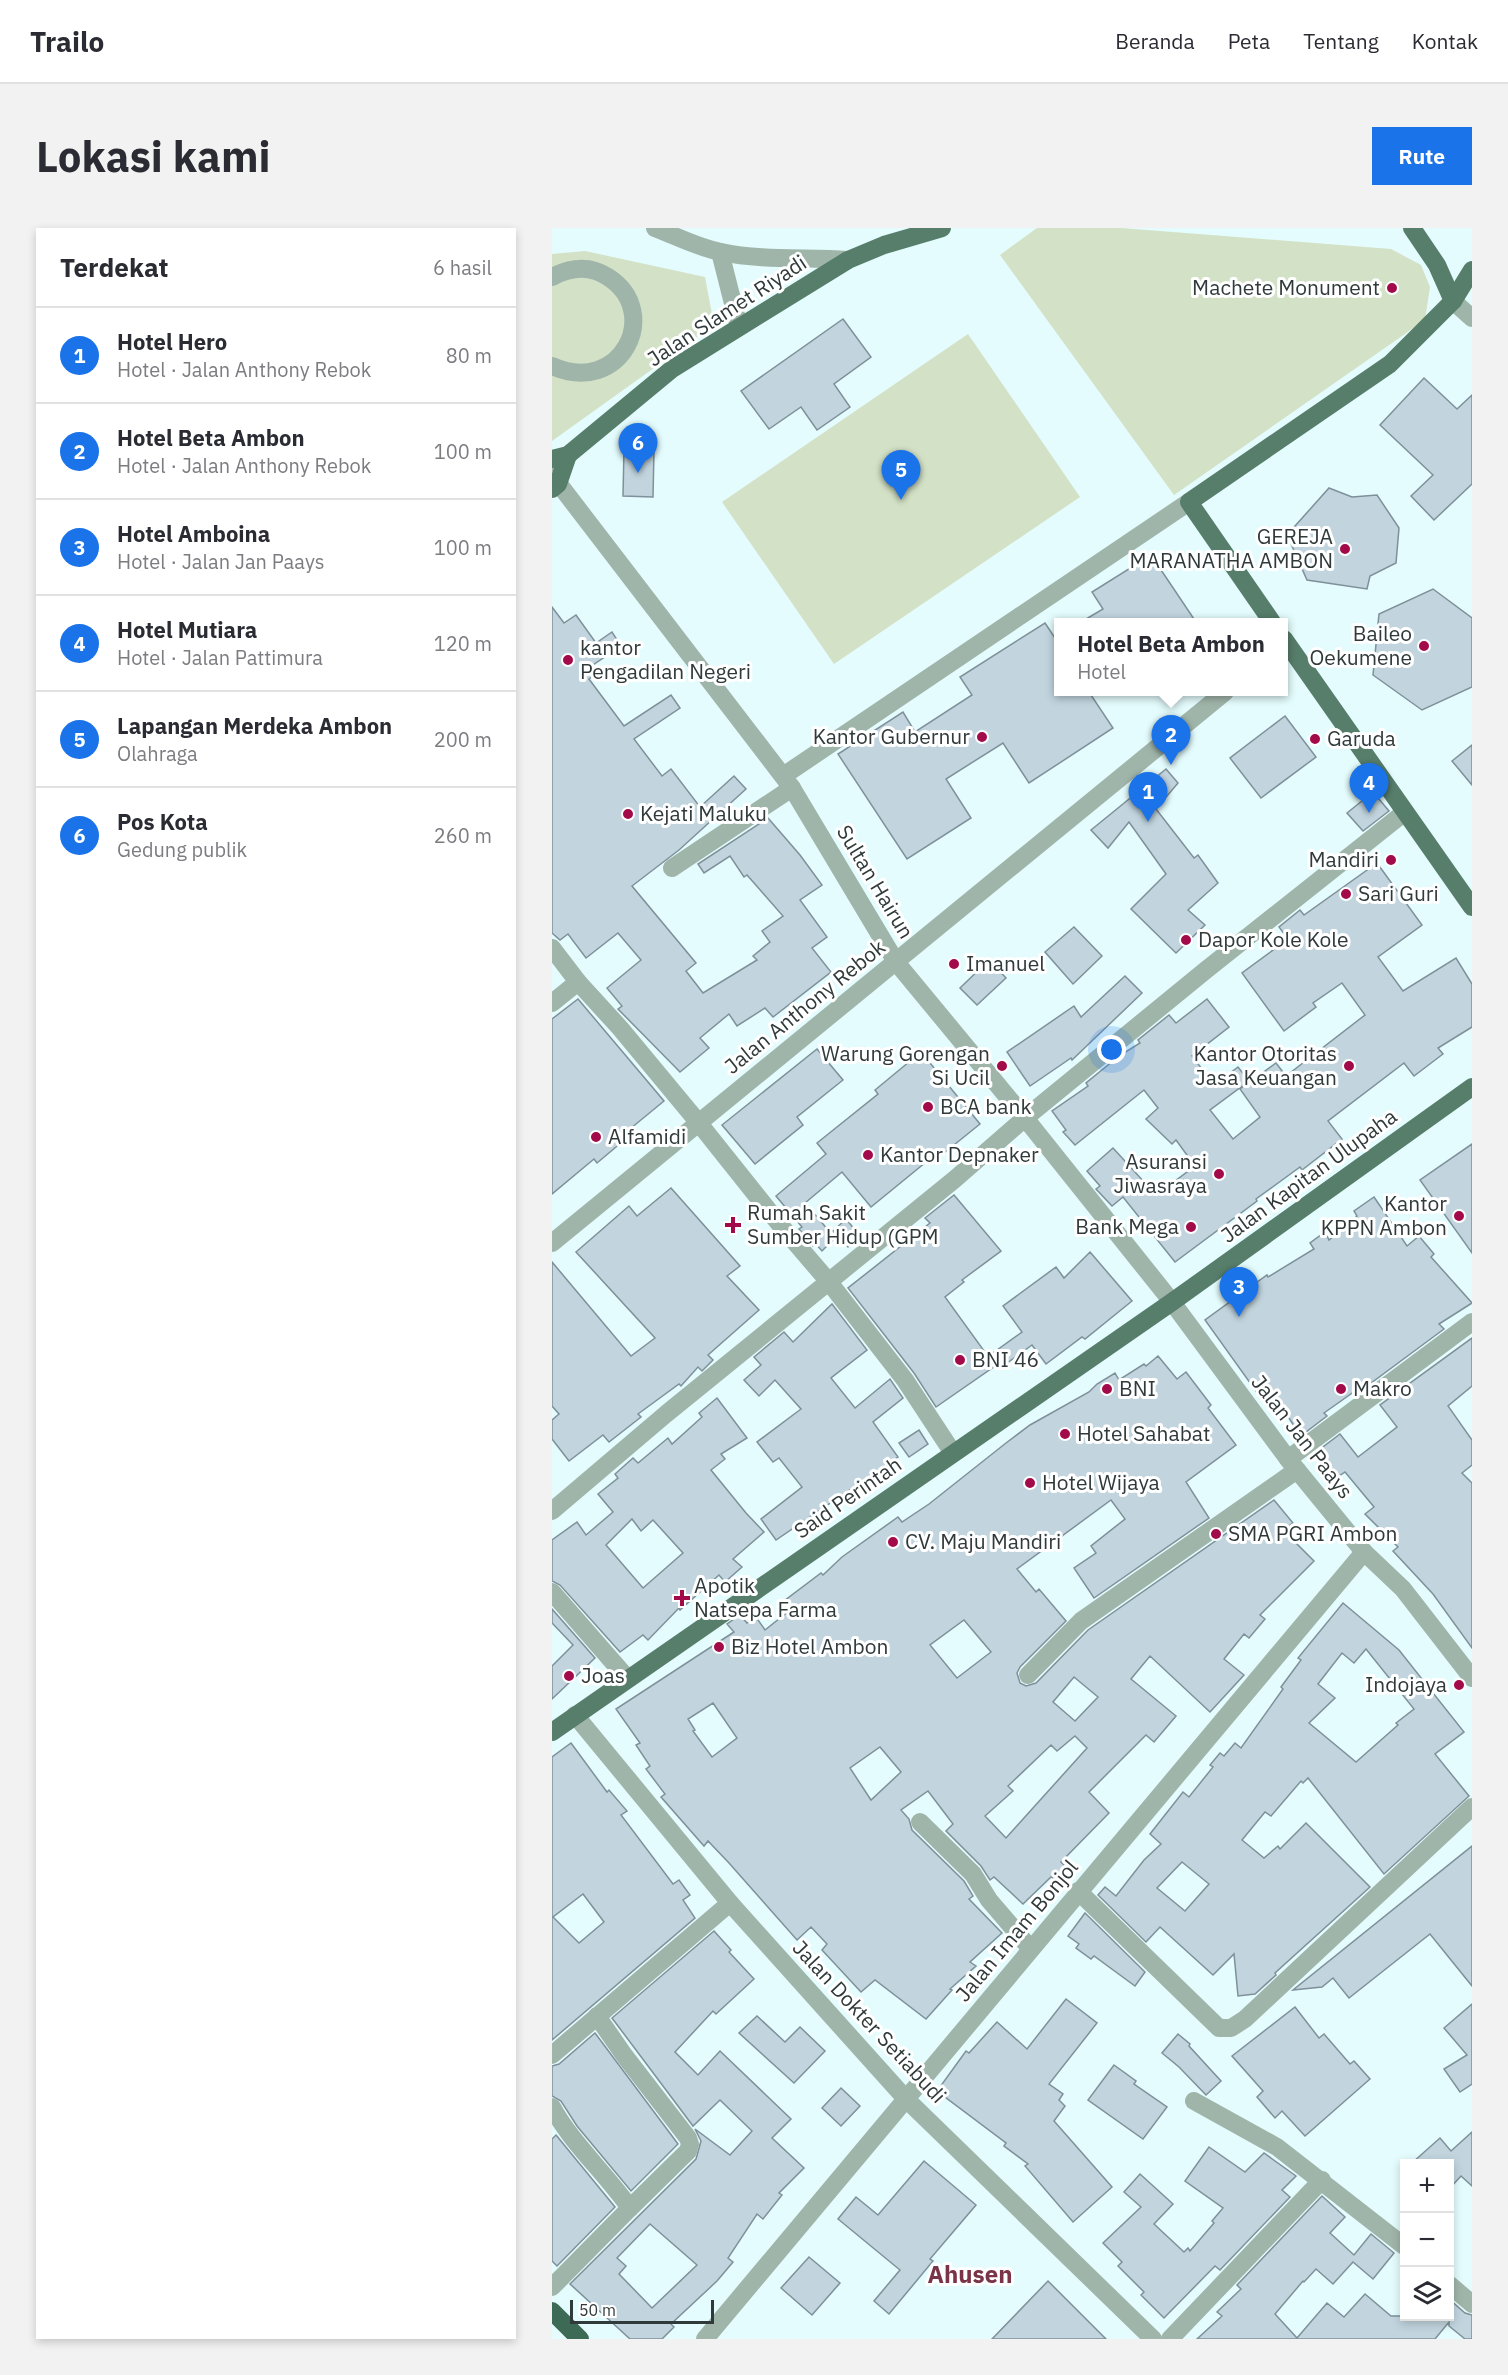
<!DOCTYPE html>
<html lang="id">
<head>
<meta charset="utf-8">
<style>
	body { margin:0; font-family:"IBM Plex Sans",sans-serif; background:#f2f2f3; color:#2b2b33 }
	.controls { position:absolute; right:18px; bottom:18px; display:grid; overflow:hidden; border-radius:0px; box-shadow:0 3px 9px #0003 }
	.controls button { width:54px; height:54px; display:grid; place-items:center; padding:0; border:0; border-bottom:2px solid #e1e1e2; background:#fff; color:#2b2b33; font:30px sans-serif }
	.scale { position:absolute; left:18px; bottom:15px; width:144px; box-sizing:border-box; padding-left:6px; border:3px solid #303a3a; border-top:0; font-size:16px; line-height:21px; white-space:nowrap; color:#303a3a; -webkit-text-stroke:4px #fff; paint-order:stroke }
	.you { position:absolute; left:560px; top:822px; width:21px; height:21px; margin:-15px; border:4px solid #fff; border-radius:50%; background:#1a73e8; box-shadow:0 0 0 9px #1a73e833 }
	.badge { display:grid; place-items:center; width:39px; height:39px; border-radius:50%; background:#1a73e8; color:#fff; font-size:20px; font-weight:700 }
	.pin { position:absolute; translate:-50% -50px; filter:drop-shadow(0 2px 3px #0008) }
	.pin::after { content:''; position:absolute; top:32px; width:21px; height:18px; background:inherit; clip-path:polygon(0 0,100% 0,50% 100%) }
	.popup { position:absolute; left:502px; top:390px; width:234px; height:78px; box-sizing:border-box; display:grid; place-content:center; border-radius:0px; background:#fff; filter:drop-shadow(0 2px 4px #0005); font-size:20px; white-space:nowrap; color:#7c7c81 }
	.popup b { font-size:22px; color:#2b2b33 }
	.popup::after { content:''; position:absolute; left:50%; top:100%; margin-left:-12px; border:12px solid transparent; border-top-color:#fff }
	.list { margin:0; padding:0; list-style:none }
	h2 { display:flex; justify-content:space-between; align-items:center; height:78px; margin:0; padding:0 24px; font-size:26px }
	h2 small { font-size:20px; font-weight:400; color:#7c7c81 }
	.list li { display:grid; grid-template-columns:39px 1fr auto; gap:18px; align-items:center; box-sizing:border-box; height:96px; padding:0 24px; border-top:2px solid #e1e1e2 }
	.list b { display:block; font-size:22px; white-space:nowrap }
	.list p { margin:0; font-size:20px; white-space:nowrap; color:#7c7c81 }
	.list em { font-size:20px; font-style:normal; color:#7c7c81 }
	.icon { flex:none; width:33px; height:33px; fill:none; stroke:currentColor; stroke-width:2; stroke-linecap:round; stroke-linejoin:round }
	.map { position:relative; flex:none; width:920px; height:2111px; overflow:hidden; border-radius:0px }
	header { display:flex; align-items:center; gap:36px; box-sizing:border-box; height:84px; padding:0 30px; background:#fff; border-bottom:2px solid #e1e1e2 }
	header strong { font-size:28px }
	nav { display:flex; gap:33px; margin-inline-start:auto; font-size:21px }
	.intro { display:flex; align-items:center; justify-content:space-between; box-sizing:border-box; height:144px; padding:0 36px }
	h1 { margin:0; font-size:42px }
	.button { padding:15px 27px; border-radius:0px; background:#1a73e8; color:#fff; font-size:21px; font-weight:700 }
	main { display:flex; gap:36px; padding:0 36px }
	aside { flex:1; background:#fff; border-radius:0px; box-shadow:0 3px 9px #0003 }
	.map>svg:first-child { display:block }
</style>
</head>
<body>
<header>
<strong>Trailo</strong>
<nav><a>Beranda</a><a>Peta</a><a>Tentang</a><a>Kontak</a></nav>
</header>
<div class="intro"><h1>Lokasi kami</h1><a class="button">Rute</a></div>
<main>
<aside>
<h2>Terdekat<small>6 hasil</small></h2>
<ul class="list">
<li><span class="badge">1</span><div><b>Hotel Hero</b><p>Hotel · Jalan Anthony Rebok</p></div><em>80 m</em></li>
<li><span class="badge">2</span><div><b>Hotel Beta Ambon</b><p>Hotel · Jalan Anthony Rebok</p></div><em>100 m</em></li>
<li><span class="badge">3</span><div><b>Hotel Amboina</b><p>Hotel · Jalan Jan Paays</p></div><em>100 m</em></li>
<li><span class="badge">4</span><div><b>Hotel Mutiara</b><p>Hotel · Jalan Pattimura</p></div><em>120 m</em></li>
<li><span class="badge">5</span><div><b>Lapangan Merdeka Ambon</b><p>Olahraga</p></div><em>200 m</em></li>
<li><span class="badge">6</span><div><b>Pos Kota</b><p>Gedung publik</p></div><em>260 m</em></li>
</ul>
</aside>
<div class="map">
<svg width="920" height="2111" viewBox="0 0 920 2111">
	<rect width="100%" height="100%" fill="#e4fcfd"/>
	<g fill="#d3e1c6">
		<polygon points="485,0 569,0 839,21 869,37 878,59 873,92 622,267 448,27"/>
		<polygon points="33,23 153,49 162,97 0,213 0,26"/>
		<polygon points="416,106 528,269 282,436 170,274"/>
	</g>
	<g fill="#c2d5df" stroke="#7e9099" stroke-width="1.5" fill-rule="evenodd">
		<polygon points="291,91 319,129 282,156 298,179 265,202 249,179 217,201 189,163"/>
		<polygon points="872,150 905,181 920,167 920,256 882,292 859,268 881,247 828,197"/>
		<polygon points="72,221 102,222 101,269 71,268"/>
		<polygon points="777,260 800,269 825,267 847,300 844,335 818,348 815,361 755,352 735,307"/>
		<polygon points="599,327 644,394 529,394 551,381 540,364"/>
		<polygon points="881,361 920,390 920,459 870,482 821,447 827,386"/>
		<polygon points="0,379 12,395 24,387 44,415 60,404 69,418 38,439 43,446 37,451 72,498 119,467 128,480 82,511 110,548 119,541 148,579 182,548 194,561 127,622 80,658 144,735 134,743 151,765 205,732 201,728 218,714 210,703 231,688 195,647 192,649 178,628 152,645 146,636 216,590 248,627 270,657 248,672 275,709 260,720 279,744 221,789 213,780 185,798 177,786 148,810 157,820 128,844 66,781 70,778 55,760 89,732 66,705 34,730 16,706 8,712 0,705"/>
		<polygon points="493,395 507,416 507,464 537,464 561,500 477,555 451,515 394,551 419,590 355,631 286,526 351,484 363,504 420,467 408,449"/>
		<polygon points="733,488 764,529 709,570 678,530"/>
		<polygon points="920,517 920,557 900,533"/>
		<polygon points="614,541 626,555 604,581 642,630 646,627 666,655 636,682 653,697 624,725 579,681 614,646 577,594 556,620 539,602"/>
		<polygon points="821,564 837,583 811,603 795,585"/>
		<polygon points="825,635 870,697 826,729 851,763 904,730 920,756 920,799 886,820 891,826 862,848 852,835 776,893 790,911 750,942 748,939 704,971 705,973 623,1034 571,969 560,978 544,961 548,958 535,943 561,920 604,967 643,938 624,912 620,916 594,891 606,880 592,862 523,917 511,904 514,902 500,883 536,858 534,855 567,828 588,815 586,812 617,787 624,795 655,771 677,799 640,828 662,857 686,839 697,853 658,882 681,911 708,889 688,861 724,835 734,848 813,787 790,755 761,775 764,779 732,803 690,745 736,711 727,699 748,682 752,687"/>
		<polygon points="522,699 550,728 521,756 493,724"/>
		<polygon points="437,732 454,750 425,777 408,760"/>
		<polygon points="573,748 590,765 520,832 519,830 478,858 455,824 522,778 529,789"/>
		<polygon points="26,771 112,873 67,910 70,914 45,935 42,931 0,966 0,791"/>
		<polygon points="265,821 291,852 245,889 251,897 203,936 170,897"/>
		<polygon points="369,824 428,896 382,933 379,930 319,979 290,944 253,975 283,1010 270,1023 263,1015 261,1018 247,1001 250,999 224,968 274,926 265,915 326,866 323,862"/>
		<polygon points="920,916 920,1025 868,952"/>
		<polygon points="119,960 188,1038 175,1048 207,1082 156,1127 161,1132 150,1143 146,1139 129,1158 127,1156 86,1186 89,1189 57,1214 51,1207 17,1233 0,1211 0,1192 7,1186 0,1178 0,1034 79,1128 103,1110 24,1024 77,978 85,988"/>
		<polygon points="402,967 449,1023 410,1052 412,1054 393,1069 443,1138 384,1179 362,1145 296,1060 378,995 373,990"/>
		<polygon points="822,969 855,1018 867,1008 882,1026 879,1029 920,1075 887,1096 892,1101 815,1158 813,1156 772,1185 775,1188 750,1207 746,1204 716,1158 706,1166 653,1092 715,1047 716,1049 762,1021 758,1015 773,1004 777,1012 805,988 802,983"/>
		<polygon points="294,991 308,1008 296,1019 281,1003"/>
		<polygon points="538,1024 580,1073 533,1111 530,1109 494,1136 480,1117 451,1138 441,1125 470,1104 451,1078 504,1039 512,1050"/>
		<polygon points="280,1076 315,1122 279,1150 303,1180 338,1151 351,1170 321,1194 346,1229 224,1312 209,1291 250,1259 227,1230 221,1234 205,1214 249,1181 223,1152 207,1168 192,1152 209,1137 202,1129 232,1104 241,1114"/>
		<polygon points="920,1110 920,1158 896,1178 920,1212 920,1237 910,1245 920,1255 920,1420 881,1366 841,1323 846,1319 813,1286 822,1279 793,1244 783,1251 763,1225 788,1206 806,1229 845,1199 828,1177"/>
		<path d="M606 1128 625 1151 634 1144 659 1177 656 1180 684 1217 634 1254 657 1290 542 1370 522 1340 544 1325 539 1318 573 1291 559 1272 465 1341 484 1364 487 1361 514 1393 468 1439 465 1445 468 1455 474 1458 484 1455 536 1402 722 1272 741 1295 731 1302 762 1333 708 1387 713 1391 697 1410 692 1406 672 1431 692 1447 658 1484 598 1428 579 1451 624 1488 602 1514 594 1507 537 1564 557 1585 509 1634 513 1638 502 1651 499 1649 471 1676 442 1649 438 1652 429 1638 394 1603 401 1596 376 1563 349 1582 357 1591 360 1602 412 1653 421 1668 417 1671 450 1705 418 1734 424 1738 398 1761 400 1762 374 1791 323 1752 309 1764 270 1722 275 1716 259 1699 245 1712 177 1635 156 1613 152 1618 109 1569 113 1566 94 1541 98 1538 84 1517 88 1515 64 1481 182 1404 175 1396 188 1387 195 1395 204 1389 213 1402 238 1382 232 1373 269 1345 271 1347 290 1329 346 1289 350 1294 377 1276 454 1215 478 1197 537 1164 545 1156 563 1145 567 1152 592 1136 594 1138ZM412 1392 439 1424 405 1450 378 1417ZM522 1449 546 1469 523 1493 501 1474ZM161 1475 185 1510 160 1529 141 1503 143 1502 136 1491ZM523 1508 535 1520 454 1610 433 1588 461 1563 456 1558 499 1517 505 1523ZM328 1519 349 1544 319 1572 298 1540Z"/>
		<path d="M165 1170 195 1210 169 1226 173 1231 159 1242 194 1285 212 1304 181 1331 190 1339 173 1354 167 1347 128 1382 127 1380 96 1412 91 1407 68 1424 8 1357 0 1353V1312L25 1294 34 1307 61 1284 46 1266 66 1250 63 1246 81 1230 86 1235 116 1210 120 1216 150 1189 147 1185ZM80 1291 89 1303 101 1292 131 1325 91 1360 54 1317Z"/>
		<polygon points="367,1202 376,1216 357,1229 347,1215"/>
		<path d="M791 1375 847 1422 912 1504 883 1526 917 1568 832 1646 756 1550 751 1555 749 1553 719 1588 713 1584 690 1612 712 1630 726 1618 728 1621 754 1595 818 1659 723 1745 724 1747 703 1766 686 1768 682 1726 661 1747 608 1699 594 1714 546 1667 553 1659 564 1668 592 1632 609 1616 598 1606 631 1564 637 1569 661 1539 658 1537 668 1525 672 1528 683 1515 689 1520 731 1461 729 1459 749 1432 746 1430ZM814 1421 862 1481 844 1495 846 1497 804 1534 757 1495 783 1470 766 1456 790 1425 802 1435ZM630 1634 657 1656 633 1683 605 1660Z"/>
		<polygon points="0,1381 43,1430 0,1471 0,1438 21,1417 0,1395"/>
		<path d="M19 1515 55 1564 57 1562 75 1583 69 1587 121 1656 127 1652 138 1667 131 1672 143 1690 0 1812V1529ZM31 1666 52 1694 27 1715 1 1689Z"/>
		<polygon points="920,1618 920,1758 878,1706 797,1770 781,1750 770,1759 741,1762"/>
		<polygon points="533,1685 593,1744 583,1758 542,1728 539,1731 524,1720 527,1716 516,1708"/>
		<path d="M162 1703 179 1722 177 1724 202 1751 164 1786 161 1783 123 1824 146 1847 168 1823 239 1891 220 1910 252 1940 227 1965 230 1967 211 1991 205 1986 176 2030 181 2034 165 2053 119 2096 122 2099 110 2111H78L18 2056 144 1931 149 1913 143 1901 178 1927 200 1903 168 1872 141 1898 60 1790ZM98 1996 145 2037 100 2080 67 2046 74 2038 65 2030Z"/>
		<polygon points="514,1771 545,1795 497,1856 511,1866 507,1872 513,1878 502,1893 560,1959 521,1994 473,1938 476,1936 452,1918 454,1915 385,1863 414,1823 417,1825 445,1794 475,1821"/>
		<polygon points="920,1776 920,1856 908,1864 892,1841 915,1827 892,1800"/>
		<polygon points="743,1779 767,1810 772,1806 798,1836 802,1833 818,1851 753,1908 730,1883 723,1890 705,1869 711,1863 680,1828"/>
		<polygon points="205,1788 233,1814 248,1799 273,1823 242,1855 187,1805"/>
		<polygon points="43,1805 126,1916 79,1963 25,1898 9,1873 0,1868 0,1838 7,1836"/>
		<polygon points="626,1806 638,1816 637,1818 669,1853 654,1867 627,1839 610,1825"/>
		<polygon points="562,1837 584,1853 582,1856 615,1879 591,1911 536,1872"/>
		<polygon points="289,1860 308,1878 289,1898 270,1880"/>
		<polygon points="920,1904 920,1958 909,1948 897,1961 897,1935 860,1935 888,1910 899,1923"/>
		<polygon points="4,1907 63,1979 5,2038 0,2033 0,1911"/>
		<polygon points="657,1919 693,1944 712,1925 744,1948 730,1962 738,1969 668,2042 663,2038 612,2090 589,2067 592,2064 566,2038 570,2034 551,2015 589,1979 572,1964 588,1946 621,1976 602,1996 632,2024 636,2020 638,2023 662,1995 660,1993 671,1980 633,1953"/>
		<polygon points="372,1933 424,1977 378,2031 381,2033 337,2086 322,2073 348,2042 286,1991 304,1969 326,1987"/>
		<polygon points="770,1968 793,1989 778,2005 802,2027 819,2006 842,2025 821,2051 801,2034 781,2056 764,2041 752,2054 751,2053 723,2086 745,2110 775,2075 792,2089 813,2066 839,2088 897,2088 897,2071 913,2085 920,2087 920,2111 913,2111 897,2098 897,2094 883,2111 645,2111 670,2088 665,2084 689,2061 685,2057"/>
		<polygon points="257,2029 288,2055 260,2087 229,2060"/>
		<polygon points="496,2053 554,2111 440,2111"/>
	</g>
	<g fill="none" stroke-linecap="round" stroke-linejoin="round">
		<g stroke="#a0b5aa" stroke-width="18">
			<path d="M103 0C124 8 147 20 169 24 211 33 254 29 296 32"/>
			<polyline points="168,24 187,99"/>
			<path d="M0 49C19 39 38 37 56 49 111 84 69 169 0 138"/>
			<polyline points="901,73 920,90"/>
			<polyline points="0,247 240,560 344,734 473,890 620,1074 736,1231 812,1324 851,1361 920,1450"/>
			<polyline points="231,548 637,274"/>
			<polyline points="120,640 240,560"/>
			<polyline points="0,720 26,754 68,800 146,894 229,998 277,1054 353,1152 401,1225"/>
			<polyline points="0,775 26,754"/>
			<polyline points="0,1015 673,464"/>
			<polyline points="736,1231 920,1094"/>
			<polyline points="0,1283 114,1186 403,951 473,890 654,742 853,584"/>
			<polyline points="0,1364 75,1450"/>
			<polyline points="476,1447 529,1393 745,1242"/>
			<polyline points="23,1487 178,1675 354,1871 601,2111"/>
			<polyline points="368,1594 421,1646 437,1672 478,1720"/>
			<polyline points="526,1663 667,1800 679,1800 693,1791 920,1579"/>
			<polyline points="45,1788 72,1827 136,1910 138,1916 136,1923 78,1980"/>
			<polyline points="0,1827 178,1675"/>
			<polyline points="642,1873 725,1919 852,2018"/>
			<path d="M0 1879C18 1913 54 1946 78 1980L0 2059"/>
			<polyline points="898,2057 920,2076"/>
			<polyline points="153,2111 812,1324"/>
			<polyline points="618,2111 770,1952"/>
		</g>
		<g stroke="#577e6b" stroke-width="18">
			<polyline points="860,0 885,37 901,73"/>
			<polyline points="0,231 16,227 120,141 296,32 332,17 390,0"/>
			<polyline points="0,261 6,256 16,227"/>
			<polyline points="720,394 637,274 838,136 901,73 920,42"/>
			<polyline points="732,411 920,679"/>
			<polyline points="0,1504 620,1074 920,859"/>
		</g>
		<polyline stroke="#3c6a55" stroke-width="18" points="0,2083 28,2111"/>
	</g>
	<g fill="#a20a4a" stroke="#fff" stroke-width="2">
		<circle cx="840" cy="60" r="6"/>
		<circle cx="793" cy="321" r="6"/>
		<circle cx="872" cy="418" r="6"/>
		<circle cx="16" cy="432" r="6"/>
		<circle cx="430" cy="509" r="6"/>
		<circle cx="763" cy="511" r="6"/>
		<circle cx="76" cy="586" r="6"/>
		<circle cx="839" cy="632" r="6"/>
		<circle cx="794" cy="666" r="6"/>
		<circle cx="634" cy="712" r="6"/>
		<circle cx="402" cy="736" r="6"/>
		<circle cx="450" cy="838" r="6"/>
		<circle cx="797" cy="838" r="6"/>
		<circle cx="376" cy="879" r="6"/>
		<circle cx="44" cy="909" r="6"/>
		<circle cx="316" cy="927" r="6"/>
		<circle cx="667" cy="946" r="6"/>
		<circle cx="907" cy="988" r="6"/>
		<path d="M178 988h6v6h6v6h-6v6h-6v-6h-6v-6h6z"/>
		<circle cx="639" cy="999" r="6"/>
		<circle cx="408" cy="1132" r="6"/>
		<circle cx="555" cy="1161" r="6"/>
		<circle cx="789" cy="1161" r="6"/>
		<circle cx="513" cy="1206" r="6"/>
		<circle cx="478" cy="1255" r="6"/>
		<circle cx="664" cy="1306" r="6"/>
		<circle cx="341" cy="1314" r="6"/>
		<path d="M127 1361h6v6h6v6h-6v6h-6v-6h-6v-6h6z"/>
		<circle cx="167" cy="1419" r="6"/>
		<circle cx="17" cy="1448" r="6"/>
		<circle cx="907" cy="1457" r="6"/>
	</g>
	<g text-anchor="middle" stroke-width="6" stroke-linejoin="round" paint-order="stroke">
		<g font-size="21" fill="#303a3a" stroke="#fff" text-anchor="start">
			<text x="828" y="67" text-anchor="end">Machete Monument</text>
			<text x="781" y="316" text-anchor="end">GEREJA<tspan x="781" dy="24">MARANATHA AMBON</tspan></text>
			<text x="860" y="413" text-anchor="end">Baileo<tspan x="860" dy="24">Oekumene</tspan></text>
			<text x="28" y="427">kantor<tspan x="28" dy="24">Pengadilan Negeri</tspan></text>
			<text x="418" y="516" text-anchor="end">Kantor Gubernur</text>
			<text x="775" y="518">Garuda</text>
			<text x="88" y="593">Kejati Maluku</text>
			<text x="827" y="639" text-anchor="end">Mandiri</text>
			<text x="806" y="673">Sari Guri</text>
			<text x="646" y="719">Dapor Kole Kole</text>
			<text x="414" y="743">Imanuel</text>
			<text x="438" y="833" text-anchor="end">Warung Gorengan<tspan x="438" dy="24">Si Ucil</tspan></text>
			<text x="785" y="833" text-anchor="end">Kantor Otoritas<tspan x="785" dy="24">Jasa Keuangan</tspan></text>
			<text x="388" y="886">BCA bank</text>
			<text x="56" y="916">Alfamidi</text>
			<text x="328" y="934">Kantor Depnaker</text>
			<text x="655" y="941" text-anchor="end">Asuransi<tspan x="655" dy="24">Jiwasraya</tspan></text>
			<text x="895" y="983" text-anchor="end">Kantor<tspan x="895" dy="24">KPPN Ambon</tspan></text>
			<text x="195" y="992">Rumah Sakit<tspan x="195" dy="24">Sumber Hidup (GPM</tspan></text>
			<text x="627" y="1006" text-anchor="end">Bank Mega</text>
			<text x="420" y="1139">BNI 46</text>
			<text x="567" y="1168">BNI</text>
			<text x="801" y="1168">Makro</text>
			<text x="525" y="1213">Hotel Sahabat</text>
			<text x="490" y="1262">Hotel Wijaya</text>
			<text x="676" y="1313">SMA PGRI Ambon</text>
			<text x="353" y="1321">CV. Maju Mandiri</text>
			<text x="142" y="1365">Apotik<tspan x="142" dy="24">Natsepa Farma</tspan></text>
			<text x="179" y="1426">Biz Hotel Ambon</text>
			<text x="29" y="1455">Joas</text>
			<text x="895" y="1464" text-anchor="end">Indojaya</text>
		</g>
		<g font-size="21" fill="#303a3a" stroke="#fff">
			<text transform="translate(175 83) rotate(-33)" y="7">Jalan Slamet Riyadi</text>
			<text transform="translate(323 654) rotate(59)" y="7">Sultan Hairun</text>
			<text transform="translate(253 779) rotate(-39)" y="7">Jalan Anthony Rebok</text>
			<text transform="translate(757 948) rotate(-36)" y="7">Jalan Kapitan Ulupaha</text>
			<text transform="translate(750 1209) rotate(52)" y="7">Jalan Jan Paays</text>
			<text transform="translate(296 1270) rotate(-35)" y="7">Said Perintah</text>
			<text transform="translate(465 1703) rotate(-50)" y="7">Jalan Imam Bonjol</text>
			<text transform="translate(317 1794) rotate(47)" y="7">Jalan Dokter Setiabudi</text>
		</g>
		<g font-size="24" font-weight="bold" fill="#7a3447" stroke="#fff">
			<text x="418" y="2055">Ahusen</text>
		</g>
	</g>
</svg>
<div class="controls">
<button>+</button>
<button>−</button>
<button><svg class="icon" aria-label="layers" viewBox="0 0 24 24"><path d="M12 4l9 5-9 5-9-5zM3 14l9 5 9-5"/></svg></button>
</div>
<div class="scale">50 m</div>
<div class="you"></div>
<div class="pin badge" style="left:596px;top:594px">1</div>
<div class="pin badge" style="left:619px;top:537px">2</div>
<div class="popup"><b>Hotel Beta Ambon</b>Hotel</div>
<div class="pin badge" style="left:687px;top:1089px">3</div>
<div class="pin badge" style="left:817px;top:585px">4</div>
<div class="pin badge" style="left:349px;top:272px">5</div>
<div class="pin badge" style="left:86px;top:245px">6</div>
</div>
</main>
</body>
</html>
